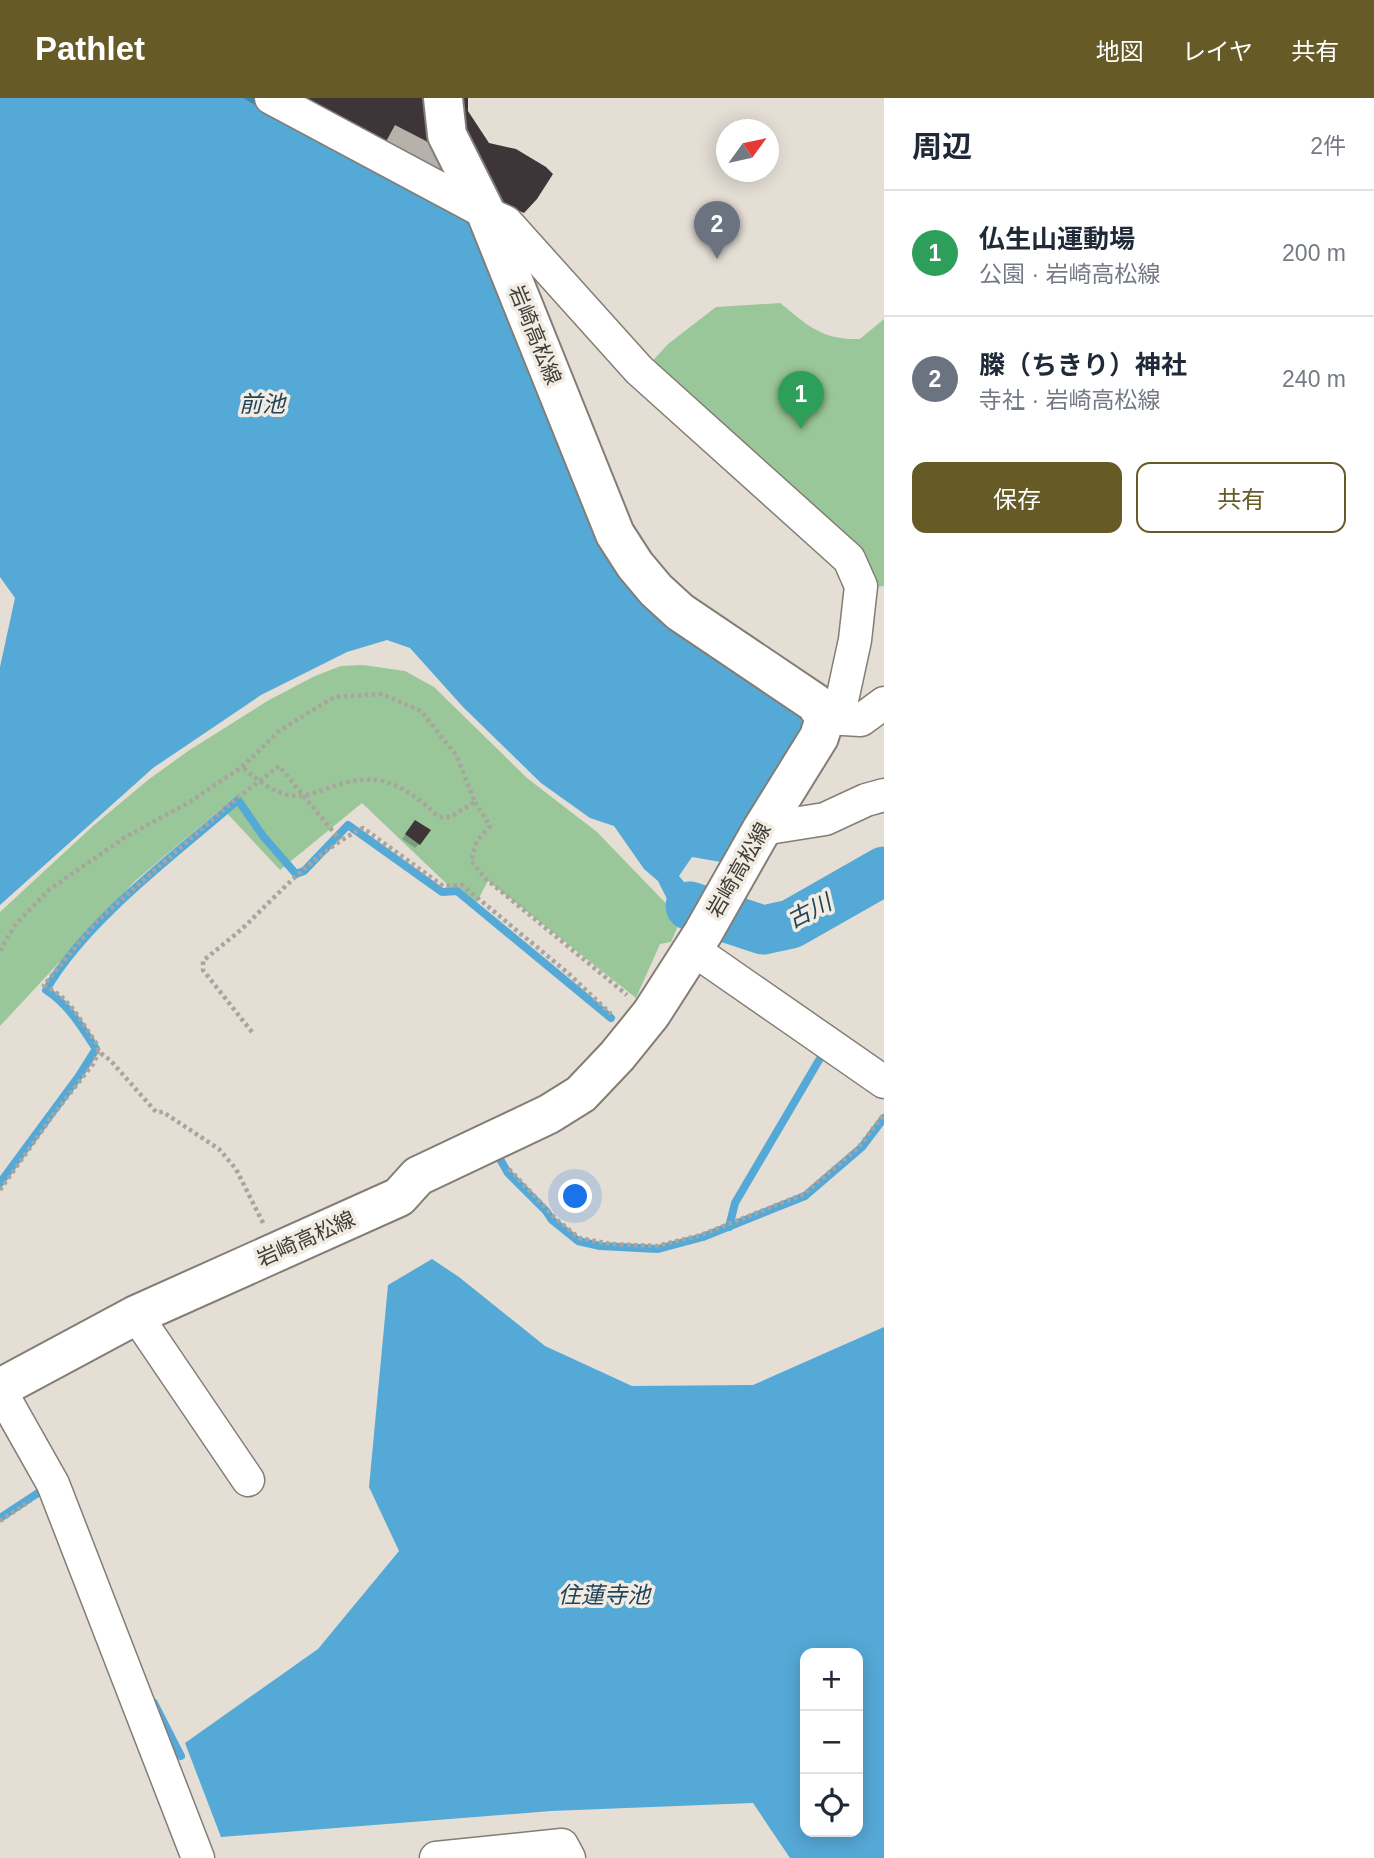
<!DOCTYPE html>
<html lang="ja">
<head>
<meta charset="utf-8">
<style>
	body { margin:0; font-family:Helvetica,"Noto Sans JP",sans-serif; background:#f2f2f3; color:#1f2937 }
	.controls { position:absolute; right:21px; bottom:21px; display:grid; overflow:hidden; border-radius:14px; box-shadow:0 4px 18px #0003 }
	.controls button { width:63px; height:63px; display:grid; place-items:center; padding:0; border:0; border-bottom:2px solid #e0e1e3; background:#fff; color:#1f2937; font:35px sans-serif }
	.compass { position:absolute; left:716px; top:21px; width:63px; height:63px; border-radius:50%; background:#fff; box-shadow:0 4px 18px #0003; rotate:57deg }
	.you { position:absolute; left:576px; top:1099px; width:24px; height:24px; margin:-18px; border:5px solid #fff; border-radius:50%; background:#1a73e8; box-shadow:0 0 0 10px #1a73e833 }
	.badge { display:grid; place-items:center; width:46px; height:46px; border-radius:50%; background:#665a27; color:#fff; font-size:23px; font-weight:700 }
	.pin { position:absolute; translate:-50% -58px; filter:drop-shadow(0 2px 4px #0008) }
	.pin::after { content:''; position:absolute; top:37px; width:24px; height:21px; background:inherit; clip-path:polygon(0 0,100% 0,50% 100%) }
	.list { margin:0; padding:0; list-style:none }
	h2 { display:flex; justify-content:space-between; align-items:center; height:91px; margin:0; padding:0 28px; font-size:30px }
	h2 small { font-size:23px; font-weight:400; color:#747a83 }
	.list li { display:grid; grid-template-columns:46px 1fr auto; gap:21px; align-items:center; box-sizing:border-box; height:126px; padding:0 28px; border-top:2px solid #e0e1e3 }
	.list b { display:block; font-size:26px; white-space:nowrap }
	.list p { margin:0; font-size:23px; white-space:nowrap; color:#747a83 }
	.list em { font-size:23px; font-style:normal; color:#747a83 }
	.actions { display:flex; gap:14px; padding:21px 28px }
	.actions a { flex:1; padding:16px 0; border:2px solid #665a27; border-radius:14px; text-align:center; font-size:24px; color:#665a27 }
	.actions .main { background:#665a27; color:#fff }
	.icon { flex:none; width:38px; height:38px; fill:none; stroke:currentColor; stroke-width:2; stroke-linecap:round; stroke-linejoin:round }
	.map { position:relative; flex:none; width:884px; height:1760px; overflow:hidden }
	header { display:flex; align-items:center; gap:42px; box-sizing:border-box; height:98px; padding:0 35px; background:#665a27; color:#fff }
	header strong { font-size:33px }
	nav { display:flex; gap:38px; margin-inline-start:auto; font-size:24px }
	main { display:flex }
	aside { flex:1; background:#fff }
	.map>svg:first-child { display:block }
</style>
</head>
<body>
<header>
<strong>Pathlet</strong>
<nav><a>地図</a><a>レイヤ</a><a>共有</a></nav>
</header>
<main>
<div class="map">
<svg width="884" height="1760" viewBox="0 0 884 1760">
	<rect width="100%" height="100%" fill="#e4ded5"/>
	<g fill="#9ac799">
		<path d="M780 205C809 228 821 242 860 241L884 221V488L868 490 648 268 668 246 716 209Z"/>
		<polygon points="363,567 405,573 434,589 527,680 597,734 681,821 671,844 660,846 636,900 488,783 473,811 362,705 280,772 222,710 135,783 0,928 0,814 93,728 148,682 188,653 269,602 315,578 341,568"/>
	</g>
	<g fill="#55a9d7" fill-rule="evenodd">
		<polygon points="0,0 256,0 484,131 610,447 796,605 803,627 727,765 692,759 679,778 696,798 683,820 667,801 658,783 644,771 614,728 590,720 541,685 463,609 410,550 387,542 347,554 261,597 153,670 0,807 0,569 15,500 0,479"/>
		<path d="M432 1161 459 1179 545 1248 632 1288 753 1287 884 1229V1760H790L753 1705 551 1713 221 1739 185 1645 318 1551 399 1453 369 1389 388 1187ZM805 1555H858V1734H805Z"/>
	</g>
	<g fill="#0003">
		<polygon points="243,0 466,0 466,13 522,114 504,132 380,50 362,68"/>
		<polygon points="411,729 419,746 415,750 402,741"/>
	</g>
	<g fill="none" stroke-linecap="round" stroke-linejoin="round">
		<g stroke="#55a9d7" stroke-width="8">
			<polyline points="496,1054 508,1075 546,1113 552,1122 578,1143 600,1148 658,1151 703,1139 805,1098 862,1049 884,1020"/>
			<path d="M0 1085 79 978 96 951C81 928 69 907 46 892 87 821 176 756 238 702L263 738 296 776 304 773 348 727 442 794 457 793 611 920"/>
			<polyline points="729,1129 735,1105 825,952"/>
			<polyline points="0,1420 41,1393 45,1401"/>
			<polyline points="154,1605 181,1658"/>
		</g>
		<polyline stroke="#55a9d7" stroke-width="49" points="690,808 763,832 791,826 884,773"/>
	</g>
	<g fill="#3e3539">
		<polygon points="293,0 468,0 468,13 489,45 516,51 546,69 553,76 537,101 524,115 503,105 426,43 395,27 382,51"/>
		<polygon points="415,722 431,732 420,747 405,736"/>
	</g>
	<g fill="none" stroke-linecap="round" stroke-linejoin="round">
		<g stroke="#837d75" stroke-width="35">
			<g id="street">
				<polyline points="271,0 486,115 506,124 639,272 849,461 861,488 855,542 842,602 825,620 861,622 884,605"/>
				<polyline points="762,731 825,721 866,702 884,697"/>
				<polyline points="691,850 884,984"/>
				<polyline points="136,1217 248,1382"/>
				<polyline points="0,1292 53,1386 198,1760"/>
				<polyline points="436,1760 562,1747 569,1760"/>
			</g>
		</g>
		<g stroke="#837d75" stroke-width="42">
			<polyline id="secondary" points="0,1290 136,1217 399,1099 418,1078 549,1016 581,996 617,958 651,916 703,835 762,731 819,639 825,620 815,605 680,514 656,492 635,467 615,436 486,115 447,37 443,0"/>
		</g>
		<g stroke="#a9a59e" stroke-width="4.5" stroke-dasharray="3.5 3.5" stroke-linecap="butt">
			<polyline points="475,704 490,728 477,743 471,763 486,781 627,897"/>
			<path d="M0 853 15 827 50 791 127 738 188 705 242 669 279 633 334 599 382 596 421 613 456 657 475 704 450 719H439C403 687 381 671 331 689 317 694 304 700 289 697 271 694 256 680 242 669"/>
			<path d="M252 934 203 872V863C217 851 232 840 245 828 282 792 317 753 363 730L443 788 462 787 568 875 611 916"/>
			<polyline points="509,1071 556,1121 579,1140 611,1146 657,1148 701,1137 804,1096 859,1049 884,1016"/>
			<polyline points="0,1092 53,1017 93,966 99,954"/>
			<polyline points="263,1125 236,1071 219,1051 163,1014 156,1014 110,962 99,954 96,945 74,912 61,898 44,887 97,823 237,700 279,668 340,742"/>
			<polyline points="0,1423 30,1403"/>
		</g>
		<use href="#street" stroke="#fff" stroke-width="32"/>
		<use href="#secondary" stroke="#fff" stroke-width="38"/>
	</g>
	<g text-anchor="middle" stroke-width="7" stroke-linejoin="round" paint-order="stroke">
		<g font-size="21" fill="#3f3c39" stroke="#f1ebe2">
			<text transform="translate(535 237) rotate(68)" y="7">岩崎高松線</text>
			<text transform="translate(739 772) rotate(-60)" y="7">岩崎高松線</text>
			<text transform="translate(306 1141) rotate(-24)" y="7">岩崎高松線</text>
		</g>
		<g font-size="23" font-style="italic" fill="#204559" stroke="#f1ebe2">
			<text x="262" y="314">前池</text>
			<text transform="translate(809 813) rotate(-27)" y="8">古川</text>
			<text x="604" y="1505">住蓮寺池</text>
		</g>
	</g>
</svg>
<div class="controls">
<button>+</button>
<button>−</button>
<button><svg class="icon" aria-label="locate" viewBox="0 0 24 24"><circle cx="12" cy="12" r="6"/><path d="M12 2v4M12 18v4M2 12h4M18 12h4"/></svg></button>
</div>
<svg class="compass" viewBox="-18 -18 36 36"><path d="M0-13l5 13h-10z" fill="#e53935"/><path d="M0 13l5-13h-10z" fill="#747a83"/></svg>
<div class="you"></div>
<div class="pin badge" style="left:801px;top:331px;background:#2e9e5b">1</div>
<div class="pin badge" style="left:717px;top:161px;background:#6b7280">2</div>
</div>
<aside>
<h2>周辺<small>2件</small></h2>
<ul class="list">
<li><span class="badge" style="background:#2e9e5b">1</span><div><b>仏生山運動場</b><p>公園 · 岩崎高松線</p></div><em>200 m</em></li>
<li><span class="badge" style="background:#6b7280">2</span><div><b>榺（ちきり）神社</b><p>寺社 · 岩崎高松線</p></div><em>240 m</em></li>
</ul>
<div class="actions"><a class="main">保存</a><a>共有</a></div>
</aside>
</main>
</body>
</html>
